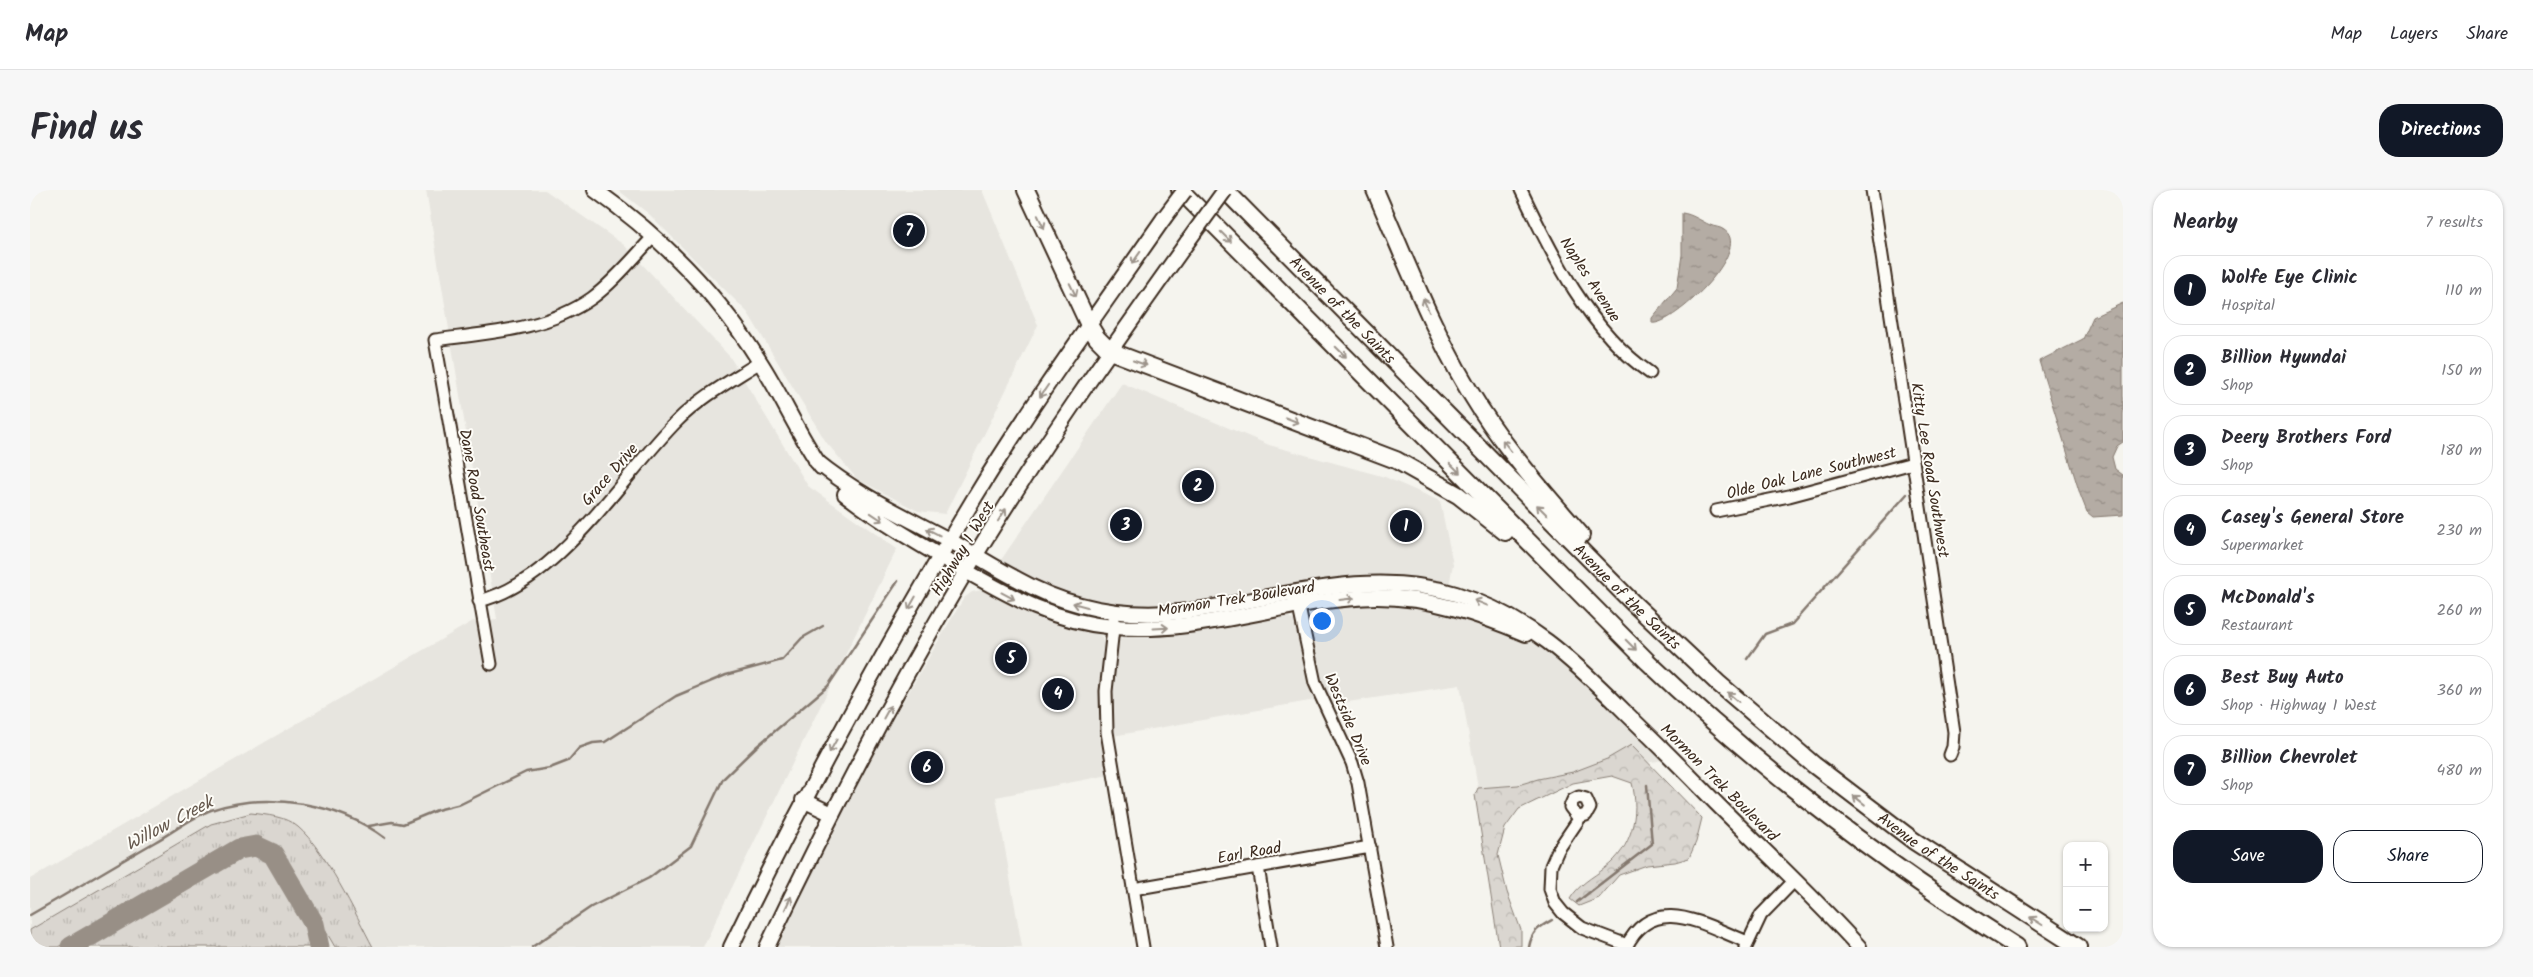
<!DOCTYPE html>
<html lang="en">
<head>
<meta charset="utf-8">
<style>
	body { margin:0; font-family:Kalam,sans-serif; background:#f7f7f7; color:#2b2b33 }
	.controls { position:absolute; right:15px; bottom:15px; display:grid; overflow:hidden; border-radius:10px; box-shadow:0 1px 4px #0004 }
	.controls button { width:45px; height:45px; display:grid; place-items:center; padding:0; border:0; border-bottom:1px solid #e1e1e2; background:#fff; color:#2b2b33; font:25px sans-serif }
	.you { position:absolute; left:1291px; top:430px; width:18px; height:18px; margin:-12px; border:4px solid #fff; border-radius:50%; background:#1a73e8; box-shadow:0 0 0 8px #1a73e833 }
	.badge { display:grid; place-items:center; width:32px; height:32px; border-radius:50%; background:#111827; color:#fff; font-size:16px; font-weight:700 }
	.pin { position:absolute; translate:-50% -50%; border:2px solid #fff; box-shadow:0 1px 5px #0006 }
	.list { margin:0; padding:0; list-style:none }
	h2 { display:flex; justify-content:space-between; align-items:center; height:65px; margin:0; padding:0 20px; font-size:21px }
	h2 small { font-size:16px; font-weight:400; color:#7c7c81 }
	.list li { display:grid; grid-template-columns:32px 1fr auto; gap:15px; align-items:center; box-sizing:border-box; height:70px; margin:0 10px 10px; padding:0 10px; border:1px solid #e1e1e2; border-radius:20px }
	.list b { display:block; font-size:19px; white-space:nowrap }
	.list p { margin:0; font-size:16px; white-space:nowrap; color:#7c7c81 }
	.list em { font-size:16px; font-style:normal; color:#7c7c81 }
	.actions { display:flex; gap:10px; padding:15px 20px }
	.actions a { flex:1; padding:11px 0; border:1px solid #111827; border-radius:20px; text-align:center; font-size:18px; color:#111827 }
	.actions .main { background:#111827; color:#fff }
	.map { position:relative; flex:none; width:2093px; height:757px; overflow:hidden; border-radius:20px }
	header { display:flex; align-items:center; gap:30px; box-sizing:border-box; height:70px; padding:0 25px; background:#fff; border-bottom:1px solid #e1e1e2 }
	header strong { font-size:24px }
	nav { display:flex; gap:28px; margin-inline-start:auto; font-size:18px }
	.intro { display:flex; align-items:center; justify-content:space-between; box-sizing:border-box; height:120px; padding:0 30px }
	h1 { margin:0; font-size:35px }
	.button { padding:12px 22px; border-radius:20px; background:#111827; color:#fff; font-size:18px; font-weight:700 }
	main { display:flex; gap:30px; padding:0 30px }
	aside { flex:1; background:#fff; border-radius:20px; box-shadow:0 1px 4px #0004 }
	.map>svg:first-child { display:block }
</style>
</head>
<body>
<header>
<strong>Map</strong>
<nav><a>Map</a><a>Layers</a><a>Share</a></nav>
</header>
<div class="intro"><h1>Find us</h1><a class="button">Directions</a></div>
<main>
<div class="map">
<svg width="2093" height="757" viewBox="0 0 2093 757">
	<defs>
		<pattern id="grass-tufts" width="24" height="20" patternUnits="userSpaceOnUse" patternTransform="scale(1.25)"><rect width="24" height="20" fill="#dad6d0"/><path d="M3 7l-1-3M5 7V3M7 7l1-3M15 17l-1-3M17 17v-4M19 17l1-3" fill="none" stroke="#bcb8b2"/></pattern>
		<pattern id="forest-crowns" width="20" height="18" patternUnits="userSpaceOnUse" patternTransform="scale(1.25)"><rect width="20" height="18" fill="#dad6d0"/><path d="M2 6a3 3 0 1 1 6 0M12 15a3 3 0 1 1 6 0" fill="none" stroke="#bcb8b2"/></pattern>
		<pattern id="water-ripples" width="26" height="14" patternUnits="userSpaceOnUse" patternTransform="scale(1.25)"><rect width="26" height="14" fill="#b4aca4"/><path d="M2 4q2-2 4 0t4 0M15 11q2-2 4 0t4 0" fill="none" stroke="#948c85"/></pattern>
	</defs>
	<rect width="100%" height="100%" fill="#f5f4ee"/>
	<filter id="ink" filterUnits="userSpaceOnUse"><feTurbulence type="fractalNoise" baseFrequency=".02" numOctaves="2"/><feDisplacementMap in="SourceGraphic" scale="10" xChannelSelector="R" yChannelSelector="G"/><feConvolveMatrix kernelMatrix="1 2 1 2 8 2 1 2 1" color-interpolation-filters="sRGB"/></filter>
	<g filter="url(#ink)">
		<g fill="#e7e5df">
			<polygon points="396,0 515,0 594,55 700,167 778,296 867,359 673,757 0,757 0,689 443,431 467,429"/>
			<polygon points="588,0 952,0 1008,135 915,324 888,321 827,289 796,252 718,123 619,24"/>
			<polygon points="1092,193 1239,255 1355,287 1410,311 1423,374 1419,396 1395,391 1136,418 1074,415 1034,404 980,379 971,370"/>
			<polygon points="956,399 1036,435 1065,442 1072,447 1075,454 1071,513 1079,585 966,607 992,757 745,757 843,563 923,426 934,408 942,402"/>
			<polygon points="1312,413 1379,413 1484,441 1534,473 1633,570 1449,603 1430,495 1298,515 1287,483 1278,431 1279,425 1286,418"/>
			<polygon points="1254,424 1265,431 1272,469 1285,510 1083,546 1082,496 1089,450 1095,444"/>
		</g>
		<g fill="url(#grass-tufts)" stroke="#8a8077">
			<path d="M221 623C237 625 255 626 268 637 296 661 325 723 343 757H305L252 666C240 650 226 646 208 653L28 757H0V740L181 634Z"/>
			<path d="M223 664C242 666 274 724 280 742 282 746 281 752 279 757H54L196 674Z"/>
		</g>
		<path fill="url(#forest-crowns)" stroke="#8a8077" d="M1601 555 1672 628 1666 652 1659 668 1645 672 1617 675 1589 685 1569 708 1549 716 1540 709C1549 694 1562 688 1575 678 1602 658 1610 624 1602 593L1582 586 1543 593 1489 619 1475 638 1468 665 1477 702 1491 740V756L1469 757 1445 605 1448 598 1488 595 1508 589 1543 582 1577 569Z"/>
		<g fill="url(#water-ripples)" stroke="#84786e">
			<path d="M1652 23C1662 24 1671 31 1680 35 1684 37 1691 37 1694 40 1724 59 1642 137 1622 133V128L1647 98 1652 65Z"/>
			<polygon points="2093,113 2093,252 2087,256 2082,267 2085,279 2093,285 2093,325 2063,327 2057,322 2050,304 2009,171 2053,149 2063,127"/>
		</g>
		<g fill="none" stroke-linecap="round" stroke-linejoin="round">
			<g stroke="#84786e" stroke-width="2.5">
				<polyline points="1717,469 1735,444 1762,434 1877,304"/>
				<polyline points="339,636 362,632 373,634 407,620 431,614 496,582 520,578 538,571 549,558 563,553 575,552 646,506 696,485 752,470 772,448 793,436"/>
				<polyline points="1547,712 1622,654 1617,595"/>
				<path d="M0 725C42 701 83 676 125 652 143 642 162 627 181 620 238 601 308 613 355 648"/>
				<polyline points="502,757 561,717 619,688 661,656 693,589 726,557 798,496 868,391"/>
				<path d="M1499 757C1502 741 1508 738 1522 730"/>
			</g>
			<polyline stroke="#988f86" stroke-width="21" points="41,757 209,659 226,656 243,664 284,734 289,757"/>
			<g stroke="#3b2a1e" stroke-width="15">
				<g id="minor">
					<path d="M1491 0C1522 65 1559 141 1620 183"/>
					<polyline points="1842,0 1924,542 1923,557 1920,565"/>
					<polyline points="1686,321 1759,306 1883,273"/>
					<polyline points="1267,408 1285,493 1322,573 1328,593 1357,757"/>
					<path d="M449 411C530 391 590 288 647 231 671 207 702 190 730 172"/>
					<polyline points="1084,430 1076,501 1077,542 1113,757"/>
					<path d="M461 474 405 150C458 143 517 140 562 108 585 91 604 67 624 46"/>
					<polyline points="1549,627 1556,625 1560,618 1556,609 1549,607 1543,610 1540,617 1549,629 1528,660 1521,676 1520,699 1525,713 1533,723 1552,738 1597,755"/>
					<polyline points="1228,677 1241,757"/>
					<polyline points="1103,699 1340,657"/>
					<path d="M1596 757C1624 701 1675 736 1718 752"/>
					<polyline points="1716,757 1731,725 1764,691"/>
				</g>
			</g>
			<g stroke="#3b2a1e" stroke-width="18">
				<g id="major">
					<path d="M565 0C630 46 688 104 730 172 752 206 768 244 791 277"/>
					<path d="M786 271C826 304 872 325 917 349 941 362 963 377 987 389 1040 419 1098 429 1159 421 1247 409 1337 377 1426 404 1497 426 1543 470 1595 522 1626 552 1656 582 1686 613 1734 661 1784 707 1829 757"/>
					<path d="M815 304C850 331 889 354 927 376 978 405 1023 432 1084 437 1173 445 1258 408 1347 407 1399 407 1449 424 1496 444"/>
					<polyline points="773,610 802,624"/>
					<path d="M701 757C775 603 857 454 945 307 1003 211 1070 120 1134 28"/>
					<path d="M737 757C798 629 864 502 936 381 1004 267 1081 159 1158 51"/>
				</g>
			</g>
			<g stroke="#3b2a1e" stroke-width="20">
				<g id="highway">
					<polyline points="996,0 1059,135 1067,148 1080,161 1366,270 1428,305 1475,342"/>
					<path d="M1150 0 1618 472C1731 580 1855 674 1987 757"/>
					<path id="s1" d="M1195 0 1603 413 1688 493 1784 575 1884 651 2048 757"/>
					<path d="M1345 0C1377 73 1406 151 1450 218 1479 263 1516 305 1551 345"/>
				</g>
			</g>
			<use href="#minor" stroke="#fdfcf7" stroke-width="11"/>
			<use href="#major" stroke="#fdfcf7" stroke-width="14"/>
			<use href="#highway" stroke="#fdfcf7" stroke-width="16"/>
			<g stroke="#3b2a1e" stroke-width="18" stroke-linecap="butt">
				<g id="major-bridge">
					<polyline points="1134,28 1155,0"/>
					<polyline points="1158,51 1195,0"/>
				</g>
			</g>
			<use href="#major-bridge" stroke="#fdfcf7" stroke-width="14"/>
		</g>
		<defs><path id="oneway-shaft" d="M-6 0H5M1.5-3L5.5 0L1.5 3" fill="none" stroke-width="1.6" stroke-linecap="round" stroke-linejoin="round" transform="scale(1.25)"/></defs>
		<g stroke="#9c938a">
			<use href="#oneway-shaft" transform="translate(1011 32) rotate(65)"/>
			<use href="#oneway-shaft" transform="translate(1196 47) rotate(45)"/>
			<use href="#oneway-shaft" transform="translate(1106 68) rotate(125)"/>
			<use href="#oneway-shaft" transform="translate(1043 100) rotate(64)"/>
			<use href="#oneway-shaft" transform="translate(1396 115) rotate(-114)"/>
			<use href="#oneway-shaft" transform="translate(1311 162) rotate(45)"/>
			<use href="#oneway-shaft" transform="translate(1110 173) rotate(19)"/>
			<use href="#oneway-shaft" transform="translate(1014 201) rotate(124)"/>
			<use href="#oneway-shaft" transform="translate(1262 230) rotate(21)"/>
			<use href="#oneway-shaft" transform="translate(1477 256) rotate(-128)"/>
			<use href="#oneway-shaft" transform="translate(1425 278) rotate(45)"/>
			<use href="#oneway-shaft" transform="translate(1512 320) rotate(-135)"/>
			<use href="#oneway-shaft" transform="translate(972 325) rotate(-57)"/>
			<use href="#oneway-shaft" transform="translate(847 327) rotate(34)"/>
			<use href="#oneway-shaft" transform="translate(903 342) rotate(-153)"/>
			<use href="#oneway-shaft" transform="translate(978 406) rotate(28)"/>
			<use href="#oneway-shaft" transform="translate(1317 409) rotate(-7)"/>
			<use href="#oneway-shaft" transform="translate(882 413) rotate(120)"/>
			<use href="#oneway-shaft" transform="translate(1451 413) rotate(-158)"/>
			<use href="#oneway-shaft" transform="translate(1050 415) rotate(-165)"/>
			<use href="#oneway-shaft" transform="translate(1131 438) rotate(-3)"/>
			<use href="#oneway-shaft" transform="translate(1601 455) rotate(45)"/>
			<use href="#oneway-shaft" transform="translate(1703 507) rotate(-139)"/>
			<use href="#oneway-shaft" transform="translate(857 522) rotate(-61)"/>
			<use href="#oneway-shaft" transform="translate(803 556) rotate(119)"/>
			<use href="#oneway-shaft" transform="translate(1829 610) rotate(-142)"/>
			<use href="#oneway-shaft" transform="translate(758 713) rotate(-65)"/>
			<use href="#oneway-shaft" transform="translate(2006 731) rotate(-148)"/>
		</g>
	</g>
	<g text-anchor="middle" stroke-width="4" stroke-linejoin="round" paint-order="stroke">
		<g font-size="16" fill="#3b2a1e" stroke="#fdfcf7">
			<text transform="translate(1561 89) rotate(57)" y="6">Naples Avenue</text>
			<text dy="6" stroke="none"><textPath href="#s1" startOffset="168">Avenue of the Saints</textPath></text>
			<text transform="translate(1901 280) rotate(81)" y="6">Kitty Lee Road Southwest</text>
			<text transform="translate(1781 282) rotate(-14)" y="6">Olde Oak Lane Southwest</text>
			<text transform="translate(579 284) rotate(-49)" y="6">Grace Drive</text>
			<text transform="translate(448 310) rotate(80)" y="6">Dane Road Southeast</text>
			<text transform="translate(932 358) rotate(-59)" y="6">Highway 1 West</text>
			<text dy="6" stroke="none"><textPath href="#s1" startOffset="572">Avenue of the Saints</textPath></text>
			<text transform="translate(1206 408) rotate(-9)" y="6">Mormon Trek Boulevard</text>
			<text transform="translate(1319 529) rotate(67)" y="6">Westside Drive</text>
			<text transform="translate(1690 592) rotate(45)" y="6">Mormon Trek Boulevard</text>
			<text transform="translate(1219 662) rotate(-10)" y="6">Earl Road</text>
			<text dy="6" stroke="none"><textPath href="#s1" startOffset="978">Avenue of the Saints</textPath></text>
		</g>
		<g font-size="18" font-style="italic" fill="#65584d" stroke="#fdfcf7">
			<text transform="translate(139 633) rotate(-28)" y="6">Willow Creek</text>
		</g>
	</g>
</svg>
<div class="controls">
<button>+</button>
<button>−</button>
</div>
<div class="you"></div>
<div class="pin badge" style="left:1376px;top:336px">1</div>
<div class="pin badge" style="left:1168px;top:296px">2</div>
<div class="pin badge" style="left:1096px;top:335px">3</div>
<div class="pin badge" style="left:1028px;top:504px">4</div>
<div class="pin badge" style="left:981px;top:468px">5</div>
<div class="pin badge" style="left:897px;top:577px">6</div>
<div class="pin badge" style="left:879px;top:41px">7</div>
</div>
<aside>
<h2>Nearby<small>7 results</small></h2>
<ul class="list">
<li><span class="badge">1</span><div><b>Wolfe Eye Clinic</b><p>Hospital</p></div><em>110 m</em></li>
<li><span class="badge">2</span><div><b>Billion Hyundai</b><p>Shop</p></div><em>150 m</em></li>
<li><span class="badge">3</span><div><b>Deery Brothers Ford</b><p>Shop</p></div><em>180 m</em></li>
<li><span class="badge">4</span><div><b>Casey's General Store</b><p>Supermarket</p></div><em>230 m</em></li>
<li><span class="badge">5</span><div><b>McDonald's</b><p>Restaurant</p></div><em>260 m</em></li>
<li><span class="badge">6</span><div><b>Best Buy Auto</b><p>Shop · Highway 1 West</p></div><em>360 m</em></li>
<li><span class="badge">7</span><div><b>Billion Chevrolet</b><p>Shop</p></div><em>480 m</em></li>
</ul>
<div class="actions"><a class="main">Save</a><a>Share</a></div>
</aside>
</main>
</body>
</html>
